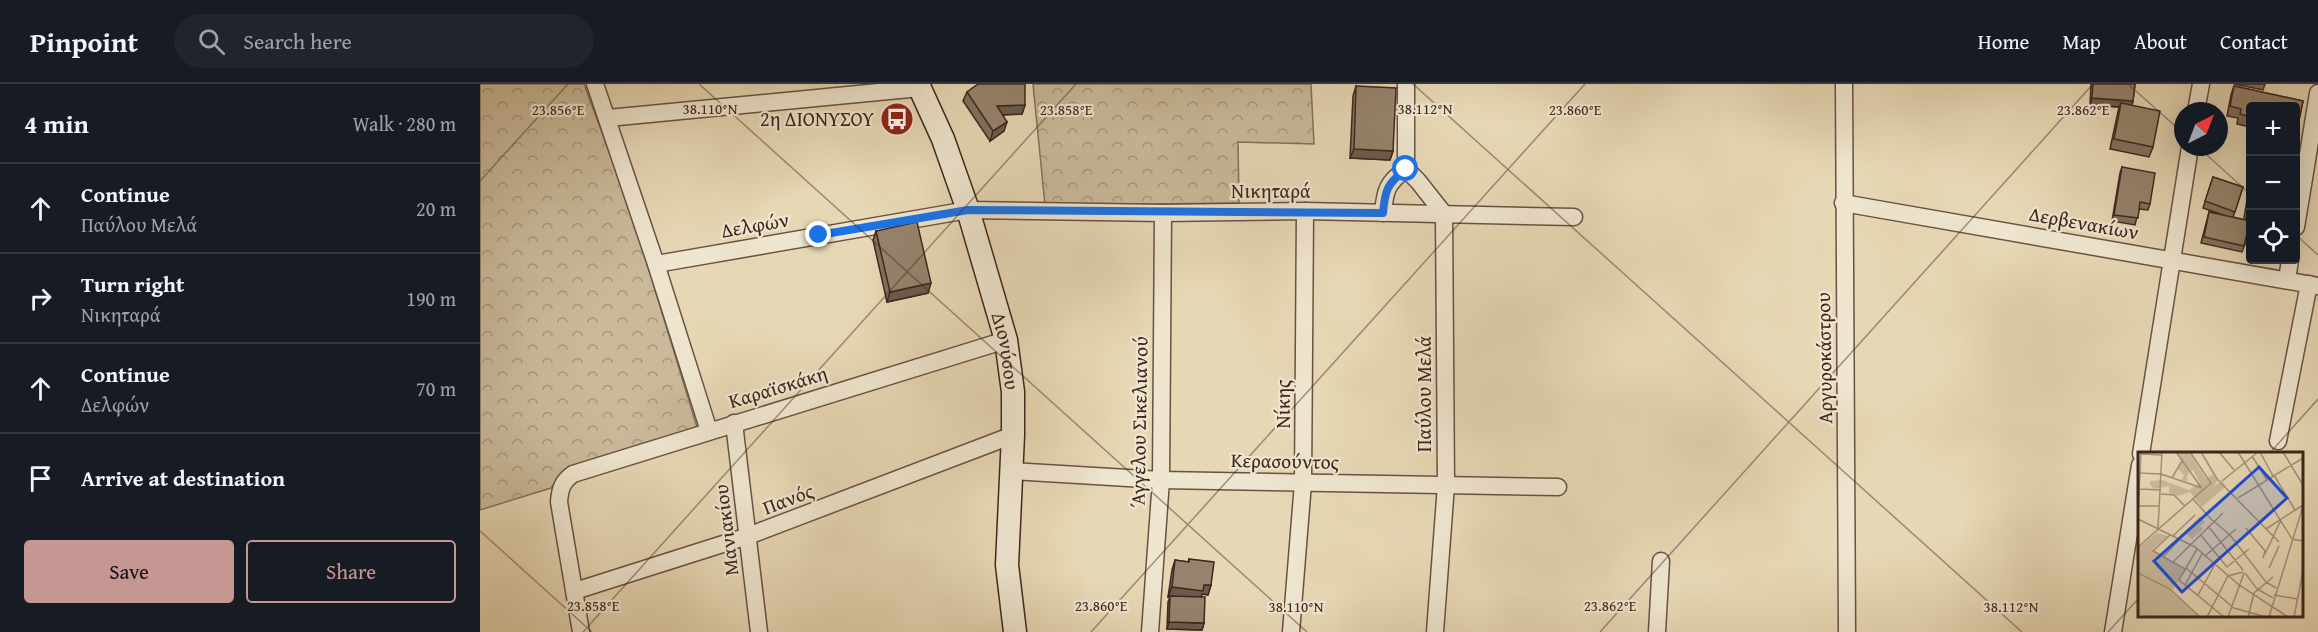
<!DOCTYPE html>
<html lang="en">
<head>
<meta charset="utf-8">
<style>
	body { margin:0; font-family:"Gentium Book Plus",serif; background:#20242c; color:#f1f3f6 }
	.controls { position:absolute; right:18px; top:18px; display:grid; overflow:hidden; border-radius:6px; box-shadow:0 6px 24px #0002 }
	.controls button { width:54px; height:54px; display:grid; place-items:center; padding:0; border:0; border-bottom:2px solid #363941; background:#171b24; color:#f1f3f6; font:30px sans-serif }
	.compass { position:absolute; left:1694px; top:18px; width:54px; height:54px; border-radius:50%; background:#171b24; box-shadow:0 6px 24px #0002; rotate:42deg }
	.stop { position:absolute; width:18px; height:18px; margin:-14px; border:4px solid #1a73e8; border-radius:50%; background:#fff }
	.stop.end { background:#1a73e8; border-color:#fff; box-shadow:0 2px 6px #0008 }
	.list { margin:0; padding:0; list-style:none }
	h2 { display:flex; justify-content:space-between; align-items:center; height:78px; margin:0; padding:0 24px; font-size:26px }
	h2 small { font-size:20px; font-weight:400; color:#9ea1a6 }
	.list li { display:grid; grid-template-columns:39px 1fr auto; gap:18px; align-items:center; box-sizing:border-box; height:90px; padding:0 24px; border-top:2px solid #363941 }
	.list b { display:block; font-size:22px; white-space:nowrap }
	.list p { margin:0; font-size:20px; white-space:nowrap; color:#9ea1a6 }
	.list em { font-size:20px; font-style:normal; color:#9ea1a6 }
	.actions { display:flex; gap:12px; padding:18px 24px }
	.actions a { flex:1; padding:14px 0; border:2px solid #c59692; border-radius:6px; text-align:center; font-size:21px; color:#c59692 }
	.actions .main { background:#c59692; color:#111 }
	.icon { flex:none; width:33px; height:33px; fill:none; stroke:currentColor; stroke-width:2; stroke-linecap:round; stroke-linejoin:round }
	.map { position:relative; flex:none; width:1838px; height:548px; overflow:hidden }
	header { display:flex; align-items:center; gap:36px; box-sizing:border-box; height:84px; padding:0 30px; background:#171b24; border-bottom:2px solid #363941 }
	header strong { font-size:28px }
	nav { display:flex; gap:33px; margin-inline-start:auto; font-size:21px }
	.search { width:420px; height:54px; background:#20242c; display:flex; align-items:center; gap:15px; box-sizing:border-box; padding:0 21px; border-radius:33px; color:#9ea1a6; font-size:22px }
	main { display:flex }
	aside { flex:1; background:#171b24 }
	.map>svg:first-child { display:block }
</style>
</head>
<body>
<header>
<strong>Pinpoint</strong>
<div class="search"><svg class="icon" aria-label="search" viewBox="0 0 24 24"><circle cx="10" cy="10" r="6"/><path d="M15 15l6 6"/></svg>Search here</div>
<nav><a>Home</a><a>Map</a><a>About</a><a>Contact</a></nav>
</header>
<main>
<aside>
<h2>4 min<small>Walk · 280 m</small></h2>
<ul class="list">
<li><svg class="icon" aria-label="ahead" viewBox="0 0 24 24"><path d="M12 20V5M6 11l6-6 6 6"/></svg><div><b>Continue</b><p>Παύλου Μελά</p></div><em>20 m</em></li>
<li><svg class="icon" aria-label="right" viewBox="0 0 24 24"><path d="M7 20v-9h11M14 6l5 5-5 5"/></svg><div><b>Turn right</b><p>Νικηταρά</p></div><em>190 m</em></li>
<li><svg class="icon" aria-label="ahead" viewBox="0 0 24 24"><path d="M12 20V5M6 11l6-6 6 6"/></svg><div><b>Continue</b><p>Δελφών</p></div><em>70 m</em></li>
<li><svg class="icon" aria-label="arrive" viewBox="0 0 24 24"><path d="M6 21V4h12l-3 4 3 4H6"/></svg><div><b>Arrive at destination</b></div></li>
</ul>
<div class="actions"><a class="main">Save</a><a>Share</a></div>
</aside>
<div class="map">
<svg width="1838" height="548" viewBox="0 0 1838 548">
	<defs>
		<pattern id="forest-crowns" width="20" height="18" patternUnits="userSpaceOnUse" patternTransform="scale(1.5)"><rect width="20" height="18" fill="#caba9b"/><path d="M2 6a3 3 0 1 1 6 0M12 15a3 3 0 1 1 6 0" fill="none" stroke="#a5977e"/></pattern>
	</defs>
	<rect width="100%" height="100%" fill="#e7d8b5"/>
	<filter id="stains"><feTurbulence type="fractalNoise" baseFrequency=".00333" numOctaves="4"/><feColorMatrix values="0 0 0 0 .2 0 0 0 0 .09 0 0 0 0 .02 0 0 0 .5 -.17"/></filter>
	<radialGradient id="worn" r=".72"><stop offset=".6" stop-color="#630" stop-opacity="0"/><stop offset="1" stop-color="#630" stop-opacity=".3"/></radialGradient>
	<g fill="url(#forest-crowns)" stroke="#84705c" stroke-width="1.5">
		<polygon points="0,0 104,0 150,124 217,343 80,393 71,404 0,426"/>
		<polygon points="553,0 831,0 834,60 758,58 759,119 565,121"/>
	</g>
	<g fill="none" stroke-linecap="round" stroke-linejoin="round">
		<g stroke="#685244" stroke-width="19">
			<g id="minor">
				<polyline points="115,0 176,180 229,347"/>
				<polyline points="926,0 926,85 938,97 964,130 966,401 955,548"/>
				<polyline points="1364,0 1367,548"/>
				<polyline points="1716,27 1721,0"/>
				<polyline points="128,34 440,4"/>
				<polyline points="1363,119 1838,202"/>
				<path d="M903 129C905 106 907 99 926 85"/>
				<polyline points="1816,143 1838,9"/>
				<polyline points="176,180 488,126 683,129 825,127 1094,133"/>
				<polyline points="1807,196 1810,176"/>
				<polyline points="254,339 279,548"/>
				<polyline points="1798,357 1829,200"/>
				<polyline points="1661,370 1710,63"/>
				<polyline points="531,387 681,396 1078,403"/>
				<polyline points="95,507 268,452 533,351"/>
				<path d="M101 548 79 418C80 405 82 398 93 390L526 256"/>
				<polyline points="670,548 681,396 683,129"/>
				<polyline points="811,548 823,399 825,127"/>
				<polyline points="1177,548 1181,477"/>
				<polyline points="1633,548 1660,381"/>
			</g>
		</g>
		<g stroke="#3e261e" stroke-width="25">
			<g id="secondary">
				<path id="s1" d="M438 0 463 55 488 126 526 256 533 308V351L527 481 535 548"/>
			</g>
		</g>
		<use href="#minor" stroke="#efe6cf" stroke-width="16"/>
		<use href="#secondary" stroke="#efe6cf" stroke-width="22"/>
	</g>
	<g fill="#81715e" stroke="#3e261e" stroke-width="1.5">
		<polygon points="1611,0 1655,0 1653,17 1652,21 1673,63 1669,73 1630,65 1639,23 1610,21"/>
		<polygon points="1754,0 1785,0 1783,6"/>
		<polygon points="876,2 913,67 910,76 870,74 873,12"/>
		<polygon points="1754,2 1823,17 1819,36 1816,46 1815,22 1770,22 1770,43 1757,40 1758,34 1747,32 1751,11"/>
		<polygon points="487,8 545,21 542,30 523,31 524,47 510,57 483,17"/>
		<polygon points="1642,83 1670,120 1668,126 1659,125 1655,141 1632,137 1640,89"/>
		<polygon points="1733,93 1763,103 1753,133 1770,137 1770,161 1765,160 1762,168 1721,159 1729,128 1746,132 1723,124"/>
		<polygon points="1770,98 1770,135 1764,134"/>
		<polygon points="396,147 448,209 407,218 393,156"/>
		<polygon points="709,475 731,501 728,511 722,510 721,513 724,539 722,546 687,545 688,518 690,513 688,513 692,486 695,476 708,478"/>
	</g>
	<g fill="#695c4c" stroke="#3e261e" stroke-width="1.5">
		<polygon points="1612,14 1653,17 1651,24 1641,19 1639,23 1610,21"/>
		<polygon points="545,21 542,30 513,31 517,22"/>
		<polygon points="527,38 524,47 510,57 513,47"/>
		<polygon points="874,65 913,67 910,76 870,74"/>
		<polygon points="451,199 448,209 407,218 410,208"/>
		<polygon points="724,501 731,501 728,511 722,510 720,517 688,513 692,503"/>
		<polygon points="689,538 724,539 722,546 687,545"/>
	</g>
	<g fill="#96836d" stroke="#3e261e" stroke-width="1.5">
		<polygon points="498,0 545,0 545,21 517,22 527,38 513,47 487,8"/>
		<polygon points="1613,0 1655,0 1653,17 1612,14"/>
		<polygon points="876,2 916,4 913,67 874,65"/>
		<polygon points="1754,2 1823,17 1819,36 1815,35 1815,22 1770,22 1770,33 1760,30 1761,25 1750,22"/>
		<polygon points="1641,19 1680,27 1673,63 1634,55"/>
		<polygon points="1642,83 1675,89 1670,120 1660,118 1658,134 1634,131"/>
		<polygon points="1733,93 1763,103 1755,128 1725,117"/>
		<polygon points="1770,102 1770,128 1767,128"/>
		<polygon points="1729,128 1770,137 1770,154 1766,153 1764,162 1724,153"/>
		<polygon points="437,138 451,199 410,208 396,147"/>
		<polygon points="709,475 734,478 731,501 724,501 723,507 692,503 695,476 709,478"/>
		<polygon points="690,512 725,513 724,539 689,538"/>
	</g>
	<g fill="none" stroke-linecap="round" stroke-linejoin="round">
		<path stroke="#1a73e8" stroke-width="8" d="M339 151 488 126 903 129C905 106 907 100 926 85"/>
	</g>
	<path fill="none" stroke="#3e261e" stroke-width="1.5" stroke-opacity="0.45" d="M219 0 827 548M933 0 1542 548M1648 0 1703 49M1718 63 1770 110M0 97 88 0M1816 151 1838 171M1789 370 1838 315M0 447 112 548M103 548 596 0M611 548 1105 0M1120 548 1613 0M1628 548 1660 513"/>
	<defs>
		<g id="bus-disc" transform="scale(1.725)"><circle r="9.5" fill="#8f2418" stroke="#efe6cf"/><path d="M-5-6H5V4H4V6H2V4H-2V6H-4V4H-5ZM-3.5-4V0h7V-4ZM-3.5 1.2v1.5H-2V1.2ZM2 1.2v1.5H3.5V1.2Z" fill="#fff"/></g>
	</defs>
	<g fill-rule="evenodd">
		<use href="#bus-disc" x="417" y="35"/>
	</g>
	<g text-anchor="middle" stroke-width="4.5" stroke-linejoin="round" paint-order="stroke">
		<g font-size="20" fill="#3e261e" stroke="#efe6cf" text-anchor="end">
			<text x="394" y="42">2η ΔΙΟΝΥΣΟΥ</text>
		</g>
		<g font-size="20" fill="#3e261e" stroke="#efe6cf">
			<text x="791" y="114">Νικηταρά</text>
			<text transform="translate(1604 139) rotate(10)" y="7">Δερβενακίων</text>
			<text transform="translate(275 141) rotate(-10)" y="7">Δελφών</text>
			<text dy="7" stroke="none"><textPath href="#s1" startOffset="282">Διονύσου</textPath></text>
			<text transform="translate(1344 274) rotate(-91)" y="7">Αργυροκάστρου</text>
			<text transform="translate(298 303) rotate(-17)" y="7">Καραϊσκάκη</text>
			<text transform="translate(944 310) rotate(-90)" y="7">Παύλου Μελά</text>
			<text transform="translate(803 320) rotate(-90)" y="7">Νίκης</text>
			<text transform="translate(659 338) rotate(-89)" y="7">Άγγελου Σικελιανού</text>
			<text transform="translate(805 377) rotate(1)" y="7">Κερασούντος</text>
			<text transform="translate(308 415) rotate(-21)" y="7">Πανός</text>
			<text transform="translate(246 446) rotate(-97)" y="7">Μανιακίου</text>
		</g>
	</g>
	<g transform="translate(1658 368)">
		<rect width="165" height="165" fill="#e7d8b5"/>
		<path d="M39 0H51L68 27 75 22 79 29 76 34 84 29 88 34 64 55 52 40 40 44 31 41V34L16 37 12 32V29L24 28 51 38 62 31 55 18 50 21 49 30 44 28 46 23 39 16 45 9ZM61 65 67 70 62 74 65 77 54 87 46 80ZM19 81 30 84 15 97 46 118 35 138 0 120V96ZM0 121 31 137 61 165H0Z" fill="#caba9b"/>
		<path fill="none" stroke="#a39179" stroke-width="1.5" d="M38 0 63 35M63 0 79 27 141 90M81 0 96 18M100 0 154 87 165 89M122 0 135 24M145 0 165 33M3 2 24 3M114 4 129 28M0 21 23 22 64 36M136 23 157 58M34 26 45 7M84 29 120 0M1 37 23 38M23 42 36 43 47 54M100 46 165 6M55 47 73 67M0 54H22M0 61 3 0M0 67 57 95 101 133 150 165M73 67 92 83 128 130 138 136M70 74 105 118M20 76 24 0M108 76 127 99 125 106M128 77 165 53M62 82 89 115M32 83 15 99 47 117M35 84 57 63M0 95 73 31 52 0M59 97 41 128 86 165M127 102 143 68M67 104 98 77M25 105 41 88M35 110 85 61M89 115 111 97M48 116 96 156 128 165M131 116 141 94M0 121 32 137 62 165M107 121 119 137 135 146M47 133 64 102M60 143 76 114M136 143 159 147M69 165 90 124 105 120M90 165 106 121M110 165 116 141 135 125M131 165 165 54M156 165 165 119"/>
		<path fill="#1d4ed8" fill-opacity="0.15" stroke="#1d4ed8" stroke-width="3" d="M121 15 149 46 44 140 16 109Z"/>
		<rect width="165" height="165" fill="none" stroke="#3e261e" stroke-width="3"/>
	</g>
	<g font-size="15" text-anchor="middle" fill="#3e261e" stroke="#efe6cf" stroke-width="4.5" stroke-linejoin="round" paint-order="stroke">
		<text x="230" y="30">38.110°N</text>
		<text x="945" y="30">38.112°N</text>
		<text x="78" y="31">23.856°E</text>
		<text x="586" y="31">23.858°E</text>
		<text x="1095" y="31">23.860°E</text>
		<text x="1603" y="31">23.862°E</text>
		<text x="113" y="527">23.858°E</text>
		<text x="621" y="527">23.860°E</text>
		<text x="1130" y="527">23.862°E</text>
		<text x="816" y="528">38.110°N</text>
		<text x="1531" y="528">38.112°N</text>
	</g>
	<rect width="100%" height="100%" filter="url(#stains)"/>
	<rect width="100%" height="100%" fill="url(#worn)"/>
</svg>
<div class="controls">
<button>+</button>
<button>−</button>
<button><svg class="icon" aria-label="locate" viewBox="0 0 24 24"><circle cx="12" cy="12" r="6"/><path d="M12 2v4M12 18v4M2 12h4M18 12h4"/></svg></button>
</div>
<svg class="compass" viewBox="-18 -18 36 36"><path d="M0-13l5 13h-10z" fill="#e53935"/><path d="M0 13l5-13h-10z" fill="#9ea1a6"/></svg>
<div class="stop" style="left:926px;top:85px"></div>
<div class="stop end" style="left:339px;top:151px"></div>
</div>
</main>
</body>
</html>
